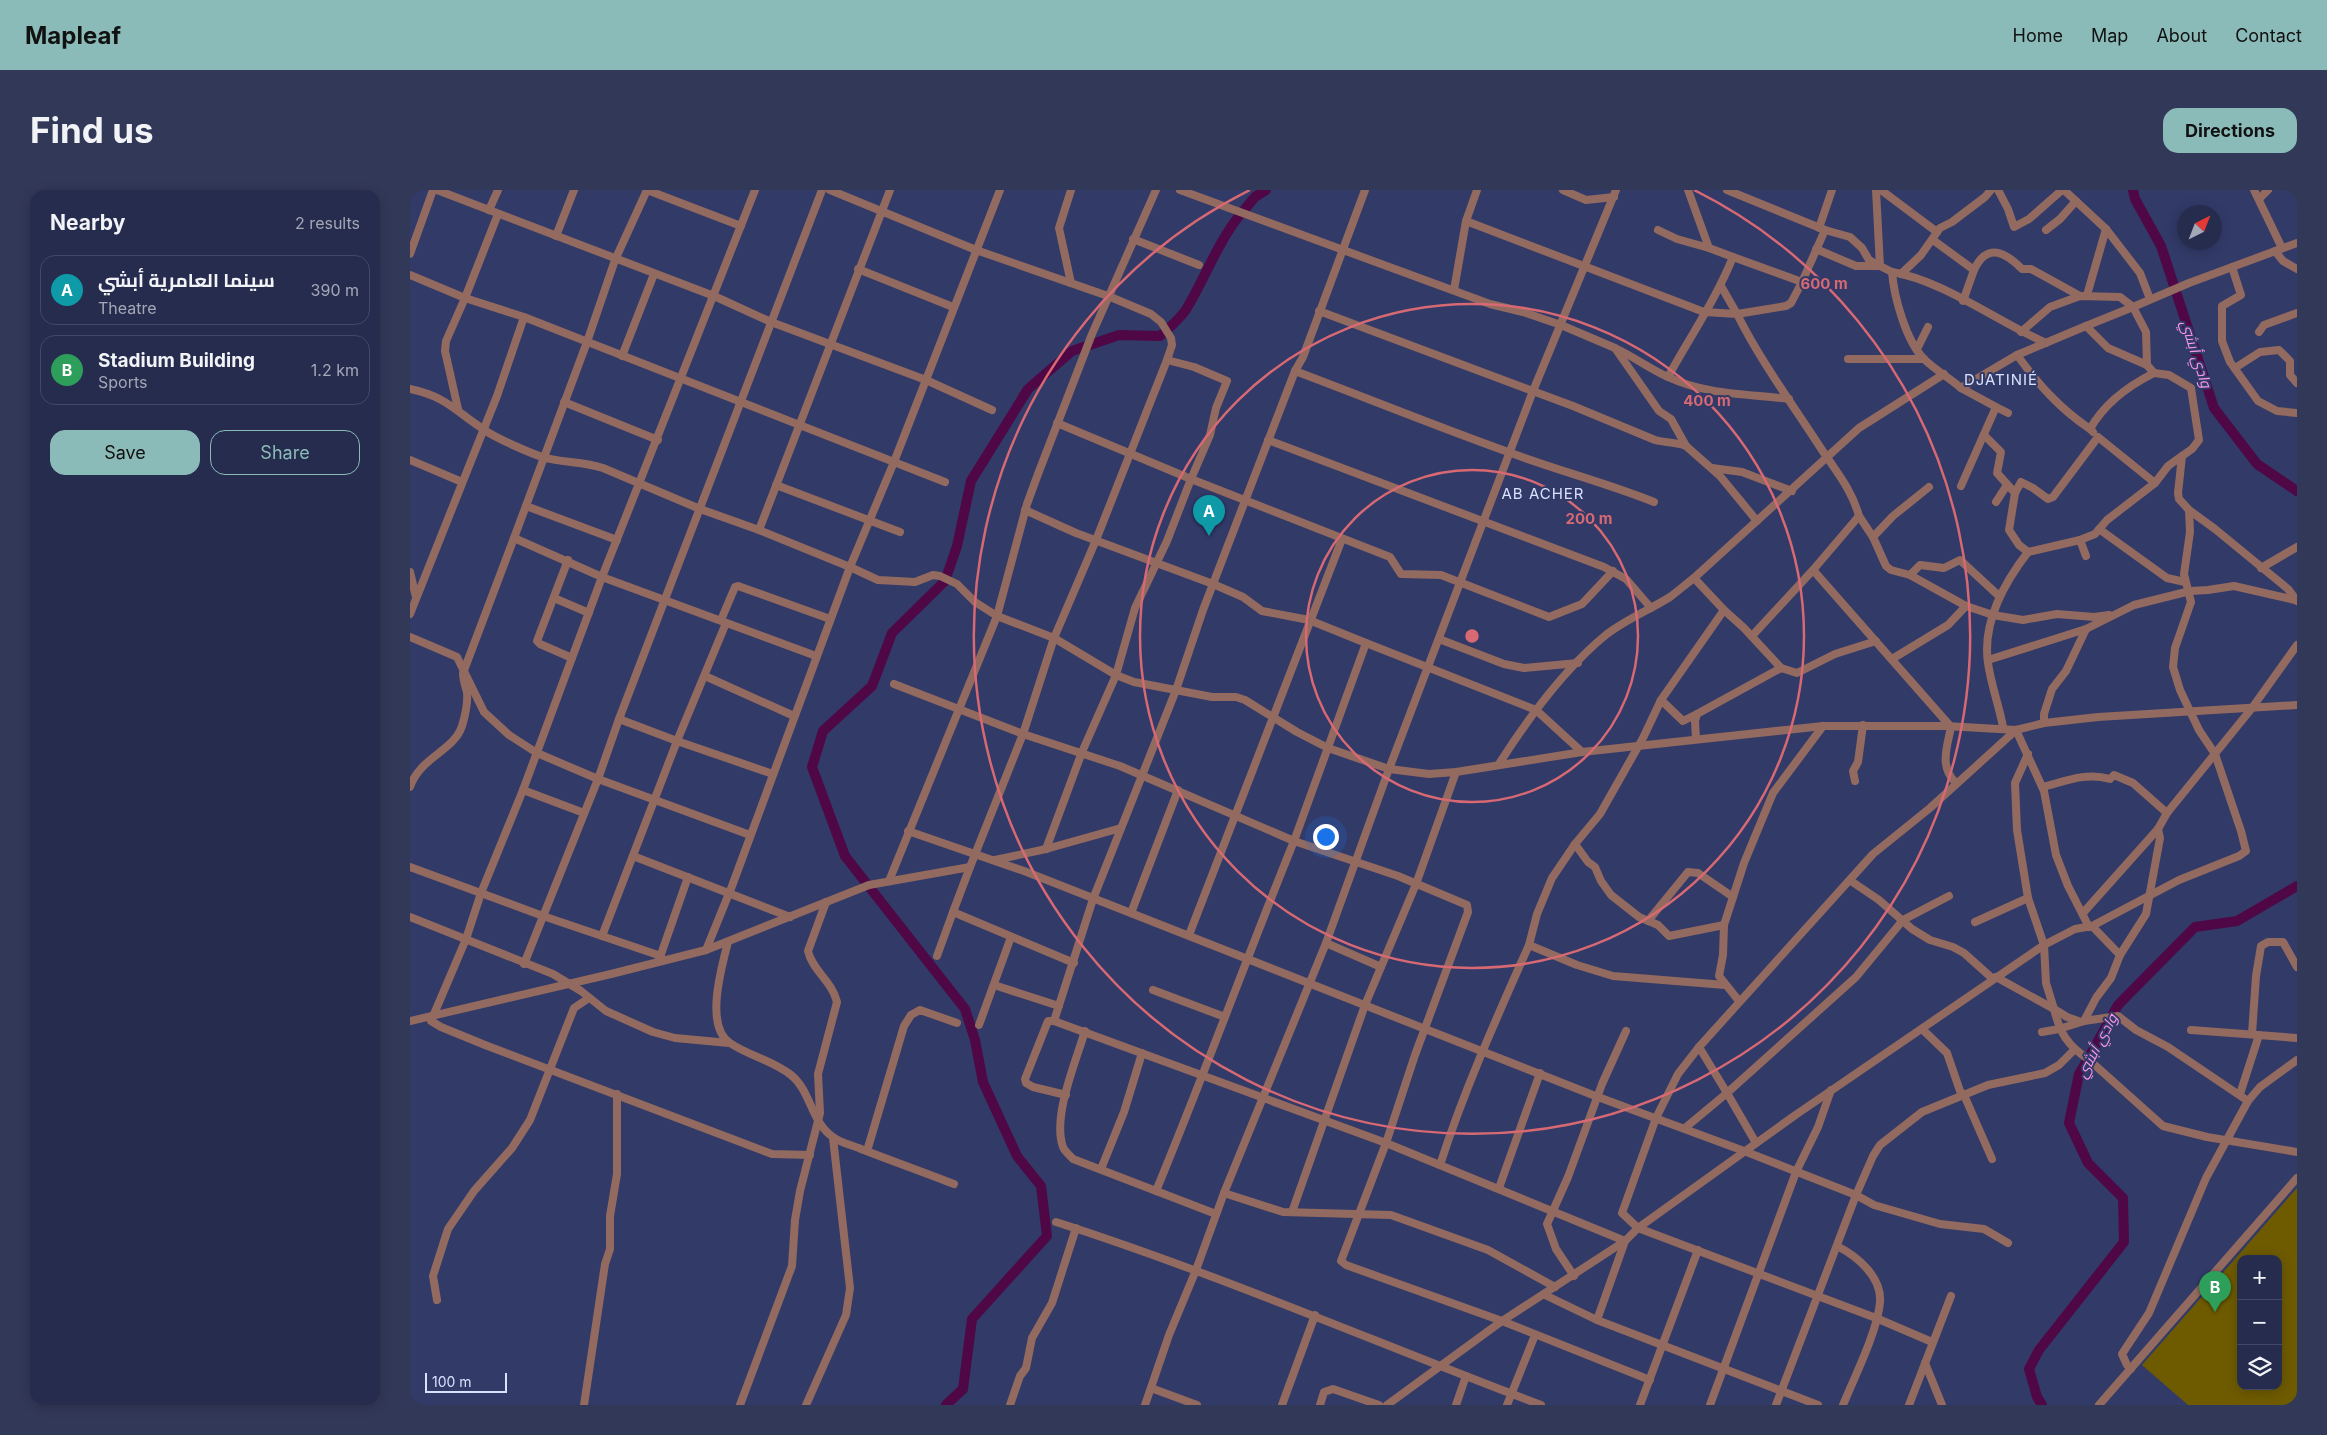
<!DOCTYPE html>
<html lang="en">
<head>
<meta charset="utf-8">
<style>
	body { margin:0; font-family:Inter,Cairo,sans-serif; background:#323858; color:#f1f3f6 }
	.controls { position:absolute; right:15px; bottom:15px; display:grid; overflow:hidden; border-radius:10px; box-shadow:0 2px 12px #0003 }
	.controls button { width:45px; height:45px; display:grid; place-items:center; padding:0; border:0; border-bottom:1px solid #424866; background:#262c4e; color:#f1f3f6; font:25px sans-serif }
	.compass { position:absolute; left:1767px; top:15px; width:45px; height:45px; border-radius:50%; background:#262c4e; box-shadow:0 2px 12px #0003; rotate:42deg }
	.scale { position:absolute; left:15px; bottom:12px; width:82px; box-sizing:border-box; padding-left:5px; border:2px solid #d9e1fe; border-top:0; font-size:14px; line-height:18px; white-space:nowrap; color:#d9e1fe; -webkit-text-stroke:4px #323a68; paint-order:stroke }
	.you { position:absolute; left:915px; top:646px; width:18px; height:18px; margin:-12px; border:4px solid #fff; border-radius:50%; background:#1a73e8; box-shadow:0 0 0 8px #1a73e833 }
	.badge { display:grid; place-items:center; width:32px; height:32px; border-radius:50%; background:#8bbbb9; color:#fff; font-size:16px; font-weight:700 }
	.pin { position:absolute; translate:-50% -41px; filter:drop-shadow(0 1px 2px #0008) }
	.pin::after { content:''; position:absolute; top:26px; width:18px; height:15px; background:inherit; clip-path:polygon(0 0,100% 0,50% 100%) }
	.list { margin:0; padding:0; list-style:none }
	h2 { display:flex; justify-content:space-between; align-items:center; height:65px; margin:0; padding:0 20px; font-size:21px }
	h2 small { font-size:16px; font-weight:400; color:#a4a7b6 }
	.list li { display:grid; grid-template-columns:32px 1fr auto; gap:15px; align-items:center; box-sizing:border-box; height:70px; margin:0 10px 10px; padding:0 10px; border:1px solid #424866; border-radius:15px }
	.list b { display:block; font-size:19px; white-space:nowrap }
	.list p { margin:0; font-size:16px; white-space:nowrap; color:#a4a7b6 }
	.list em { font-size:16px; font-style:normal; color:#a4a7b6 }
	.actions { display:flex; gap:10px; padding:15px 20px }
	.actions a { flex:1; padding:11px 0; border:1px solid #8bbbb9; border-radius:15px; text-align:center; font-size:18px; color:#8bbbb9 }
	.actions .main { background:#8bbbb9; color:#111 }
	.icon { flex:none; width:28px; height:28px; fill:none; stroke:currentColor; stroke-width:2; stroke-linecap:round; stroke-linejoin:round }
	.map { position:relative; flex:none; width:1887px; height:1215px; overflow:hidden; border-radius:15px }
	header { display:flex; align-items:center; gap:30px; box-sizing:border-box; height:70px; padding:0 25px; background:#8bbbb9; color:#111 }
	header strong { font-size:24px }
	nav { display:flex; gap:28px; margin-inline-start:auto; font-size:18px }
	.intro { display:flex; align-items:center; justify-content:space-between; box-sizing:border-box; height:120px; padding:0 30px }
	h1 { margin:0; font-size:35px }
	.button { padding:12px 22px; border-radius:15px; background:#8bbbb9; color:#111; font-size:18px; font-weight:700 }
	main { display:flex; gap:30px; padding:0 30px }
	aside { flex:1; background:#262c4e; border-radius:15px; box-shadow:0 2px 12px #0003 }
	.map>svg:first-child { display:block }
</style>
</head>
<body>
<header>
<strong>Mapleaf</strong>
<nav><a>Home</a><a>Map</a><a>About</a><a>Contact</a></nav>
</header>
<div class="intro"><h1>Find us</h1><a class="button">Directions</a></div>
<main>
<aside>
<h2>Nearby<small>2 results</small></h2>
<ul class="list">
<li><span class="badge" style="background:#0f9aa8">A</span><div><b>سينما العامرية أبشي</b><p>Theatre</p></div><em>390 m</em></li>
<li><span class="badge" style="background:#2e9e5b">B</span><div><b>Stadium Building</b><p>Sports</p></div><em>1.2 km</em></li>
</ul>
<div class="actions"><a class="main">Save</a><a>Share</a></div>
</aside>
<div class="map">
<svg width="1887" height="1215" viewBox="0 0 1887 1215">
	<rect width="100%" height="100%" fill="#323a68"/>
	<path fill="#6e5b00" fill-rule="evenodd" d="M1887 998V1215H1778L1732 1175ZM1831 1069H1868V1196H1831Z"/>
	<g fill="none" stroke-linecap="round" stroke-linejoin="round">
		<g stroke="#4f0746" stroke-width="10">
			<polyline points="1723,0 1725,9 1751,56 1804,218 1847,274 1887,301"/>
			<polyline points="835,19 845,7 856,0"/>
			<path d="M536 1215 553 1199 562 1129 637 1046 631 996 607 966 573 892 565 850 555 819 435 666 402 577 413 541 462 496 482 443 535 391 547 356 561 291 618 199 662 161 709 145 750 146C759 138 771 128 777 118 795 88 807 54 829 26"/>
			<polyline points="1632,1215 1627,1207 1619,1179 1629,1160 1714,1052 1713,1008 1678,973 1659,933 1669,884 1678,869 1708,815 1785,737 1827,731 1887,696"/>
		</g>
		<g stroke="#936a5f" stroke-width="8">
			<polyline points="27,0 304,106 361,132 516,190 582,220"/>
			<polyline points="237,0 331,36"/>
			<polyline points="345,0 192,387 113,600 71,703 56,749 21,831 31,837 75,855 362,964 400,965"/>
			<polyline points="420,0 566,60 698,106 741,124 751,132 761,148 762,155 757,170 784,177 817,191 806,218 800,245 781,289 980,367 991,384 1031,385 1139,427 1172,414 1203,381"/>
			<polyline points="770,0 1080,114 1113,122 1151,135 1205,158 1249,221 1261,229 1276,256 1310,286 1347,331"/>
			<polyline points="955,0 893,167 885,181 793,420 766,500 683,709 644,831 976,953 1215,1051 1187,1130"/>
			<polyline points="1153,0 1176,10 1204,7"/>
			<polyline points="1317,0 1415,40 1440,47 1452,58 1459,70 1470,76"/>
			<path d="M1466 0 1470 76 1482 82C1484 107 1496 151 1514 169 1525 180 1540 188 1551 198"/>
			<polyline points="1471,0 1527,42"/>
			<polyline points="1588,0 1598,19 1604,37 1619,29 1652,0"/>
			<polyline points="1654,0 1696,39 1730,83 1740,109"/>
			<polyline points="1844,0 1872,58"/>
			<polyline points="1849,9 1858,0"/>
			<polyline points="79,20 88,0"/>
			<path d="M1056 31 1294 122 1327 124C1351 172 1383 215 1412 260 1426 281 1442 300 1449 326L1403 380 1342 446"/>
			<polyline points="1409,38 1422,0"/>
			<polyline points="1248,40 1267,49 1299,58"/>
			<polyline points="1636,40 1650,29 1666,11"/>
			<polyline points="146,46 164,0"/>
			<polyline points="723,49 789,75"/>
			<polyline points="1523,50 1564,80 1553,111"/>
			<polyline points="1406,59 1446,76 1468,76"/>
			<polyline points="1865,61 1873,71 1887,79"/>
			<polyline points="0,64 23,0"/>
			<polyline points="1323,67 1392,92 1415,40"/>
			<polyline points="1822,77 1831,105 1812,116 1812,151 1820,172 1848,211 1867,221 1887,223"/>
			<polyline points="448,79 543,117"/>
			<path d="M1564 80C1577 52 1595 62 1612 79H1621L1670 106"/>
			<path d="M1482 82C1532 90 1588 132 1636 153"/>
			<polyline points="1491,84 1511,65 1530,38 1542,32 1575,7 1581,0"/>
			<polyline points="0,85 55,108 88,24"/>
			<polyline points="661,93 649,38 661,0"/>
			<polyline points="1311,96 1327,124 1376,116 1381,113 1392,92"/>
			<polyline points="1044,100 1056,31 1067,0"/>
			<polyline points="1677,105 1696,39"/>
			<polyline points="1723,117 1676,136 1698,158 1737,175"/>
			<path d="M909 121 1163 216 1245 250C1256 253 1266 252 1276 256"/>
			<path d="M1676 136 1607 165C1629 195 1649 218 1680 239"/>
			<polyline points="1611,142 1640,117 1670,106 1710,107 1723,117"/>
			<polyline points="1849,142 1854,135 1887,123"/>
			<path d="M1207 159C1224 167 1240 179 1258 187 1296 205 1339 204 1379 209"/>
			<polyline points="1507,159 1518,137"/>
			<polyline points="212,166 244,84"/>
			<polyline points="1438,169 1514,169"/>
			<polyline points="1825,178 1850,162 1869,160 1880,171 1880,185 1887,193"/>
			<path d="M885 181C957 208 1028 237 1101 263 1149 281 1197 293 1244 312"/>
			<path d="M1258 187C1280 147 1306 109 1323 67L1299 58 1278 0"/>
			<path d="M0 199C37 207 44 220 73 239 85 248 118 262 132 267 152 273 173 271 193 278L290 319 349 340 440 377 468 390 505 392 523 385 530 386 547 394 565 412 587 426 644 448 706 485 724 492 802 507H826L835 510 887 542 918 558 979 579 1019 584 1046 582 1172 562 1413 536H1536L1606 540 1634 533 1688 527 1887 515"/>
			<polyline points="154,212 248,250"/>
			<polyline points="1586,217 1598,223"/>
			<polyline points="48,219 35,161 36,151 55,108 114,127 535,292"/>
			<path d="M1683 242 1680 239C1694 214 1718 196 1744 183"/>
			<polyline points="1574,245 1591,262 1587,283 1605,303"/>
			<polyline points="858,250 1194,377 1216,389 1241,418"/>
			<polyline points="0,270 52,292"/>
			<polyline points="1302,278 1332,282 1382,301"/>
			<polyline points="366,295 490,342"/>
			<polyline points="1551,296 1586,217 1551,198 1607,165"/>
			<polyline points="1586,312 1597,295"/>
			<polyline points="116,316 207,350"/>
			<polyline points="1779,320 1805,339 1878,399 1887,411"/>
			<polyline points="1449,326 1463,347 1476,376 1481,380 1500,385 1556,416 1583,425 1613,430 1647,424 1684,427 1699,425"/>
			<polyline points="1689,339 1757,388 1775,392"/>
			<polyline points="349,340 480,0"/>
			<polyline points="1463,347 1483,326 1519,297"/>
			<polyline points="104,348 177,152 205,70 237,0"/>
			<polyline points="1670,350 1676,366"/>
			<polyline points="1618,362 1609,355 1599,340 1605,303 1611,292 1623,298 1638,309 1643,307 1688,247 1745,293"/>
			<polyline points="158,370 127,451 130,454 162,468"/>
			<polyline points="1851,378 1887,357"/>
			<path d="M1403 380 1541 537C1537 557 1529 577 1546 593"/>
			<polyline points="0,382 6,407"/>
			<polyline points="1500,385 1510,375 1534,378 1550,370 1589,406"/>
			<polyline points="1284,388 1314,420 1251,510 1233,548 1190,624 1165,654 1142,688 1127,724 1119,755 1167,775 1203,786 1315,795"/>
			<polyline points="144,408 179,423"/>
			<polyline points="1314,420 1334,438 1371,478"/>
			<polyline points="0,424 87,206 114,127"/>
			<polyline points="311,430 325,397 328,396 420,429"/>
			<polyline points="0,447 47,467 74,522 99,545 127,563 188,589 209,529 267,551 316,433"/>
			<polyline points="1029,449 1094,474 1114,478 1168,473"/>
			<polyline points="956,453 1126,520 1172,562"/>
			<polyline points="1482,469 1538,435 1556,416"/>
			<polyline points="1578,470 1676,439"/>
			<polyline points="295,486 384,526"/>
			<polyline points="484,494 613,544 710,576 884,651 956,453 899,430 852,421 833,407 803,394 666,343 615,320"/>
			<polyline points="1251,510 1273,531 1287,524"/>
			<polyline points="209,529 412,0"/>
			<polyline points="1634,533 1634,524 1642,499 1656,481 1676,439 1724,415 1780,401 1798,400 1824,396 1885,410"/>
			<path d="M1593 537C1589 515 1581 495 1578 473 1572 432 1594 393 1618 362L1670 350 1685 344 1697 330 1745 293 1758 276 1772 266"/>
			<polyline points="1606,540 1634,601 1646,665 1658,696 1679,737"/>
			<polyline points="1286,549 1285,531 1287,524 1371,478 1387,483 1425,464 1466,451"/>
			<polyline points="1618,564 1605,593 1607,640 1618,708 1634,755 1636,793 1644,819 1657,827 1671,832"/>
			<path d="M1089 574C1117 530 1156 477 1197 444 1217 429 1239 420 1260 407 1268 401 1276 394 1284 388L1449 238 1534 184"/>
			<polyline points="1445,591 1443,581 1448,572 1453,535"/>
			<path d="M0 597C10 567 44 561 52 536 55 526 58 512 57 502 55 495 53 490 53 483L104 348 192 387 406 466"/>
			<path d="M1633 597C1656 591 1676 582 1700 589L1704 585 1723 593 1757 623"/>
			<polyline points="113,600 174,623"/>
			<polyline points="498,641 614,681 1188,907 1334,961 1446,1005 1464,1015 1530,1034 1574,1039 1598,1053"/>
			<polyline points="1165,654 1178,672 1185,677 1191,691 1201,705 1229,727 1248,735 1259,746 1314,735"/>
			<polyline points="636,659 672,562 706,485 725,418 757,351 781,289 647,233"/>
			<polyline points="223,666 380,727"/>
			<polyline points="585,670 636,659 711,638"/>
			<polyline points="0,677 133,726 251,766"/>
			<polyline points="560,677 543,722 664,773"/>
			<polyline points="479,691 587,426 617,314 628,284 682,144 746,0"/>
			<polyline points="1441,691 1469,710 1502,739 1520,750 1543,757 1554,763 1583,789"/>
			<polyline points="721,723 768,600"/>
			<polyline points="1673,723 1748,639 1757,623 1842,518 1887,455"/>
			<polyline points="0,727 143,784 171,801 196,821 243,842 265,848 319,853"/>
			<polyline points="1238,731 1278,682 1288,683 1323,707"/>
			<polyline points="1565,732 1618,708"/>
			<polyline points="1682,736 1769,690 1829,666 1836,661 1831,641 1805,564 1789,540 1770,500 1763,477 1765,458 1781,412 1774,384 1780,342 1779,320 1769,309 1768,303 1772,266 1782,259 1789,250 1781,198 1759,185 1744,183 1737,175 1736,142 1723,117 1779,93 1887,53"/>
			<polyline points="779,745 932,349"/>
			<polyline points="192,746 267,551 363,584"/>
			<path d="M318 752C312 776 294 836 320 853 339 866 362 870 381 885 401 901 401 932 423 947 430 953 442 955 451 959 482 971 513 982 544 994"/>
			<polyline points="916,753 971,777"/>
			<polyline points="296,760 322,696 440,377 484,272 590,0"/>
			<polyline points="527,766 543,722"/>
			<polyline points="249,770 278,687"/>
			<polyline points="114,774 188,589 340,645"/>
			<path d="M1586 787 1644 819C1650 843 1657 855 1678 869L1753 936 1797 947 1887 962"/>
			<polyline points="584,795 649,816"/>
			<polyline points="743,800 815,827"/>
			<polyline points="1329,811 1309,786 1313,765 1314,735 1334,673 1363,603 1413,536"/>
			<polyline points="0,831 201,784 296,760 459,695 560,677 613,544 644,448 686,350 757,170"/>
			<polyline points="644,831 638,831 615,889 616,893 623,897 656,905"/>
			<polyline points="1674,831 1686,808 1701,788 1710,765 1736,724 1750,648 1748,639"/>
			<polyline points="569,835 601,747"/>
			<polyline points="1512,839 1537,863 1550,901 1554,905 1582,969"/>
			<polyline points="1781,840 1887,848"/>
			<path d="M675 841C666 871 642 927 653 957 655 962 660 965 663 969L806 1024"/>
			<polyline points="1632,842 1649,839 1674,831 1708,826 1726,840 1758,857 1838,911"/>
			<polyline points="1842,844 1846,786 1851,756 1858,752 1873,752 1887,777"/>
			<polyline points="1289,857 1317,903 1446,787 1493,730 1539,706"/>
			<polyline points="1830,904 1849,845"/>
			<polyline points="1275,938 1317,903 1346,953"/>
			<polyline points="457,961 494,836 501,825 510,820 547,833"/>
			<path d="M1030 975C1054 900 1087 827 1119 755"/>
			<polyline points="691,979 714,922 732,863"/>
			<polyline points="1089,998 1130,883"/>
			<path d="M746 1001C794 885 837 767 884 651L988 686 1057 715 1058 722 1005 865 976 953 931 1071 936 1075 1092 1131 1240 1190"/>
			<polyline points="814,1003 873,1022 981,1025 1078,1060 1145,1097"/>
			<polyline points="882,1022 955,815 1006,694 1046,582"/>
			<path d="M646 1032C811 1085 969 1154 1131 1215"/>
			<path d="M1427 1056C1447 1066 1472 1087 1470 1112 1468 1140 1444 1188 1433 1215"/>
			<polyline points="1164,1086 1146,1059 1137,1034 1158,987 1192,894 1216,841"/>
			<polyline points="1135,1105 1187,1130 1408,1215"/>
			<polyline points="27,1110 23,1086 38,1039 64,1001 102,958 120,930 164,818 179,808"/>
			<polyline points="1522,1152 1466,1128 1228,1038 1212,1023 1246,928 1268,884 1289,857 1463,664 1520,618 1606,540"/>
			<polyline points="1515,1173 1532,1215"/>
			<polyline points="1721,1179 1717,1175 1712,1164 1739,1123 1796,988 1838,911 1850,897 1887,870"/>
			<polyline points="741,1198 787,1215"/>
			<polyline points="174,1215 195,1074 200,1059 200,1026 207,984 207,904"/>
			<path d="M330 1215 382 1076 385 1030 390 1001 410 923 408 884 427 812C422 791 402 780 398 761L416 712"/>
			<polyline points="396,1215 436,1125 440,1098 423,948"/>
			<polyline points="600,1215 610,1186 616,1178 622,1148 642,1113 666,1038"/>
			<polyline points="735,1215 759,1145 786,1080 814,1003 916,753 979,579 1123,201 1206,0"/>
			<polyline points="872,1215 905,1125"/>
			<polyline points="910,1215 914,1202 923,1199 969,1215"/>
			<polyline points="977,1215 1092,1131 1215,1051 1228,1038 1384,926 1634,755 1665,739 1682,736 1710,765"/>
			<polyline points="1046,1215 1056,1186"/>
			<polyline points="1097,1215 1125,1145"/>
			<polyline points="1230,1215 1288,1060"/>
			<polyline points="1300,1215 1386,982 1408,937 1421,900"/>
			<polyline points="1366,1215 1446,1005 1463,966 1470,955 1512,922 1578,895 1635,883 1649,875 1664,860"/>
			<polyline points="1499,1215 1541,1106"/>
			<polyline points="1689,1215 1887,988"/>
		</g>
	</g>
	<g fill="none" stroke="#d76973" stroke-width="2.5">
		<circle cx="1062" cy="446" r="166"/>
		<circle cx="1062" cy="446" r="332"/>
		<path d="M1284 0A498 498 0 1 1 840 0"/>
	</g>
	<g text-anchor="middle" stroke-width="4" stroke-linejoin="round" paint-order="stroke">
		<g font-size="15" font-style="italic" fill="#fa97e7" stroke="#323a68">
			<text transform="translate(1786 164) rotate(72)" y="5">وادي أبشي</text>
			<text transform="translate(1687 856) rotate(-62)" y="5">وادي أبشي</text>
		</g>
		<g font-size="15" letter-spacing="1" fill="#d9e1fe" stroke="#323a68">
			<text x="1591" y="195">DJATINIÉ</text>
			<text x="1133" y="309">AB ACHER</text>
		</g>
	</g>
	<circle cx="1062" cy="446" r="8" fill="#d76973" stroke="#323a68" stroke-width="2.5"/>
	<g font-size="15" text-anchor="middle" font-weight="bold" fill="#d76973" stroke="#323a68" stroke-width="4" stroke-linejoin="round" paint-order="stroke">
		<text x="1414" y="99">600 m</text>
		<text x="1297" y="216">400 m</text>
		<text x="1179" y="334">200 m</text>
	</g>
</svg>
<div class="controls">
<button>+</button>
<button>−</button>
<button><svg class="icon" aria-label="layers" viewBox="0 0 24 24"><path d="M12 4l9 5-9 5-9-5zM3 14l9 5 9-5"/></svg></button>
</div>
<svg class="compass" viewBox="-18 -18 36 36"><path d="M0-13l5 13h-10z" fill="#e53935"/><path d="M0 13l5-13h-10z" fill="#a4a7b6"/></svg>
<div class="scale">100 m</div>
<div class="you"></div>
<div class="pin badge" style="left:799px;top:346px;background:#0f9aa8">A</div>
<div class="pin badge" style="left:1805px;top:1122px;background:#2e9e5b">B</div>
</div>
</main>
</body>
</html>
